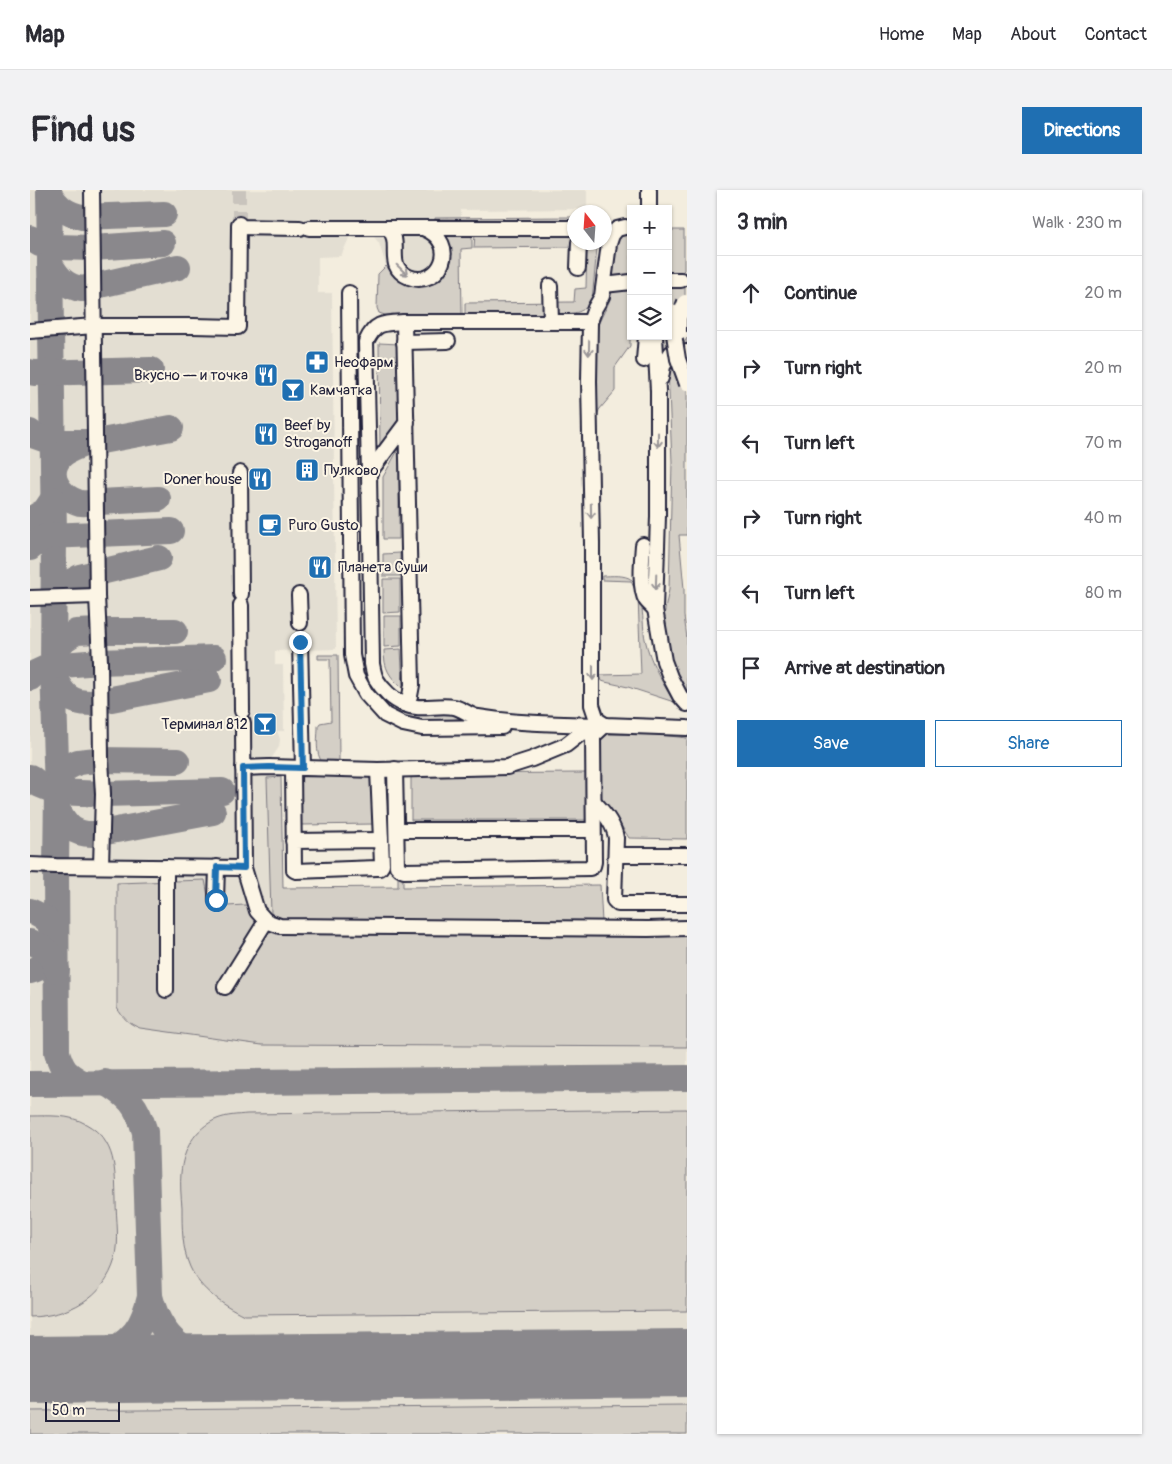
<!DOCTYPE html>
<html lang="en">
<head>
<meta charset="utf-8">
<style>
	body { margin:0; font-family:Pangolin,sans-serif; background:#f2f2f3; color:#2b2b33 }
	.controls { position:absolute; right:15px; top:15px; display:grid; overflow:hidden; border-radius:0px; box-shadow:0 1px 4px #0004 }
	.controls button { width:45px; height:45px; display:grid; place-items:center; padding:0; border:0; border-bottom:1px solid #e1e1e2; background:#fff; color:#2b2b33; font:25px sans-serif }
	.compass { position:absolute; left:537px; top:15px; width:45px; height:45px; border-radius:50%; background:#fff; box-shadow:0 1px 4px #0004; rotate:343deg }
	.scale { position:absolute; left:15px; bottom:12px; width:75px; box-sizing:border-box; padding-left:5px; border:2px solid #22223b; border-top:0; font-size:14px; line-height:18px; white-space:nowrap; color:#22223b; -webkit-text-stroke:4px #fcf5e5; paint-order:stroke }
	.stop { position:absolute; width:15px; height:15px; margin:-11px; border:4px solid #1f6fb2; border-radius:50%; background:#fff }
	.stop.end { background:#1f6fb2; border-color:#fff; box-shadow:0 1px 5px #0008 }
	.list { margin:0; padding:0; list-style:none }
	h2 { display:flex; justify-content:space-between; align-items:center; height:65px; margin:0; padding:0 20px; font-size:21px }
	h2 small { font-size:16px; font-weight:400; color:#7c7c81 }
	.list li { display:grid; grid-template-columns:32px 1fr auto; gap:15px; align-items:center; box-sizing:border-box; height:75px; padding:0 20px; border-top:1px solid #e1e1e2 }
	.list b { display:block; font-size:19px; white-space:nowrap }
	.list em { font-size:16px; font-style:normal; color:#7c7c81 }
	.actions { display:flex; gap:10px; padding:15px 20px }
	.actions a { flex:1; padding:11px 0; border:1px solid #1f6fb2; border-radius:0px; text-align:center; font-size:18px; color:#1f6fb2 }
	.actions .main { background:#1f6fb2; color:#fff }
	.icon { flex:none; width:28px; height:28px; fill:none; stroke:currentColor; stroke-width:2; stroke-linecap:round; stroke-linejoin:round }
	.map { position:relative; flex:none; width:657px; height:1244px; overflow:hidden; border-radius:0px }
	header { display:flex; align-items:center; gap:30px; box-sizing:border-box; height:70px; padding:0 25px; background:#fff; border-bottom:1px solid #e1e1e2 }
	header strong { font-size:24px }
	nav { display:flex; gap:28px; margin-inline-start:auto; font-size:18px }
	.intro { display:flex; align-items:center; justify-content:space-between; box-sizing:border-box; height:120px; padding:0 30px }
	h1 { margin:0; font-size:35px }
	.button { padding:12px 22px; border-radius:0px; background:#1f6fb2; color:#fff; font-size:18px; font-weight:700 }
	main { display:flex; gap:30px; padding:0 30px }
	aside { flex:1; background:#fff; border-radius:0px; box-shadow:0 1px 4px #0004 }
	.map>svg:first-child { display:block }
</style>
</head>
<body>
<header>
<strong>Map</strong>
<nav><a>Home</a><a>Map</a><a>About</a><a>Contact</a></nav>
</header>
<div class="intro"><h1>Find us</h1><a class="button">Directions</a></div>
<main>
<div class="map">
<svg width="657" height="1244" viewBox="0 0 657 1244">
	<rect width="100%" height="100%" fill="#f3edde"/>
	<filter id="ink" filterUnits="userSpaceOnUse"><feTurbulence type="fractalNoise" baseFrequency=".02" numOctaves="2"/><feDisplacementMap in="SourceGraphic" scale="10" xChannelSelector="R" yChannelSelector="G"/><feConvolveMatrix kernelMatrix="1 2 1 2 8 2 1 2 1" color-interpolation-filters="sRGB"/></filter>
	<g filter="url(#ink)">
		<polygon fill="#e3ded2" points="0,0 557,0 557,19 431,20 431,29 414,44 418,51 420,63 418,75 376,92 365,86 356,76 349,53 344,47 328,47 326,49 320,46 311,66 288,67 288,103 302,103 306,459 245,461 245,475 253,475 254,541 247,541 250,549 249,557 239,572 239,583 243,594 246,727 657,734 657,1244 0,1244"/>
		<g fill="#d4cfc6" stroke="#7b7880">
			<polygon points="544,27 544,30 405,32 405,28"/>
			<polygon points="638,40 654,40 654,80 651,83 638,84"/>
			<path d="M601 42V84L583 87C584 78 584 53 590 47 592 44 597 43 601 42Z"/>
			<path d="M414 44H442V58L431 59 432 125H355L349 123 347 118 348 84 356 76 365 86 376 92 418 75C420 63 420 54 414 44Z"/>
			<polygon points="445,44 541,45 544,49 545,57 444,58"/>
			<path d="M557 53H569L567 58 562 110C553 124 545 123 530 124L525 118 515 120 511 124 435 125V113L544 112 545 99 556 98Z"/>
			<polygon points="638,94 655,94 655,124 632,165 630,146 638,146"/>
			<path d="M600 98V156L585 177V201L569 220 567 229 566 142C569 127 580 116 582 101Z"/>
			<path d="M657 148V345H649L654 399V426L657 448V505C647 487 637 467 634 446 632 431 636 414 639 400L642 272 638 178Z"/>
			<polygon points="349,153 369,154 369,229 350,260"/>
			<polygon points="369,258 369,349 353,349 353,287"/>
			<polygon points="370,363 370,386 353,386 353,364"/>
			<path d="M572 386C581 386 595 384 602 390 614 399 612 435 615 449 620 472 632 492 644 512L598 497 575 492 572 491 570 485 611 484 608 407 601 391 572 390Z"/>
			<polygon points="353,389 370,389 370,422 353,423"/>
			<polygon points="354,426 371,426 371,456 354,457"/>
			<path d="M371 459 373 499C359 486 354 479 354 460Z"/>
			<path d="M288 465H308L309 570 307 573 295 574C284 567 288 548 288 536L290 533 301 531 300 469H288Z"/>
			<path d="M336 468 357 509 430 521 433 527C424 531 412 530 402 530 359 530 339 509 329 469Z"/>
			<polygon points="574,544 622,544 657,548 657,649 599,648 587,629 570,613 569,552"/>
			<polygon points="556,583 559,584 560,630 381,630 381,584"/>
			<polygon points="343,585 344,634 271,635 270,587"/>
			<path d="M251 587 253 698 368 697V665H373V697L570 695 572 732 657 734V857L232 855 110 838C99 834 93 828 87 818V693L175 690 180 717 215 715 243 726 241 723 237 588Z"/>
			<path d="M657 919V1121L214 1125C192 1114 171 1101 160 1077 152 1059 152 1038 152 1017 151 1006 150 994 151 983 153 960 165 938 187 929 197 925 207 925 217 924Z"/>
			<path d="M0 926C19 926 39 924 56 934 87 951 85 981 86 1011 86 1028 90 1052 85 1069 74 1108 38 1126 0 1127Z"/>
			<polygon points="657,1215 657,1244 0,1244 0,1221"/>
		</g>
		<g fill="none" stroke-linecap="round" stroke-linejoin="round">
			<g stroke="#8a888c" stroke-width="26">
				<path d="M19 0 24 345 23 476 27 602 26 676 27 862C32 880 36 884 53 893"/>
				<path d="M19 4C28 17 36 24 52 27L134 24"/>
				<polyline points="0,48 10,54 25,57 63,58 133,53"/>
				<path d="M20 74C28 88 36 97 52 99L148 77"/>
				<polyline points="0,182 4,183 121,180"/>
				<polyline points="0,242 2,245 22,252 66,252 141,238"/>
				<path d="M59 252C50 256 38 259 31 266 14 284 29 307 50 313 56 314 63 312 69 312 89 311 108 310 128 309"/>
				<polyline points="1,329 15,321 23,309"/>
				<polyline points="0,358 9,350 18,346 141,341"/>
				<polyline points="23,407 37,394 50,387 129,368"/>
				<polyline points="24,464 29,455 35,449 46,442 69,441 145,441"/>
				<path d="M24 487C33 505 40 513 61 513L179 490"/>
				<polyline points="0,488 5,483 18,477 32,475 70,472 184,468"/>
				<polyline points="0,587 10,595 27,602 73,604 192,601"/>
				<polyline points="28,601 31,585 36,578 48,572 67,570 147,571"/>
				<path d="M27 619C37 636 43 645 65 644L183 622"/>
				<path d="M0 721C7 724 12 726 17 731 35 749 22 776 0 781"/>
				<path d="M0 752C15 756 22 765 27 780"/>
				<polyline points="0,894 657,888"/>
				<path d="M120 1106C135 1168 177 1170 231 1177"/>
				<path d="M12 1180C44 1174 83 1169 105 1142 113 1132 117 1119 120 1106L115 942C107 915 99 906 75 892"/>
			</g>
			<polyline stroke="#8a888c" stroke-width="68" points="0,1180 657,1173"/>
			<polyline stroke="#c9c4bd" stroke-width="14" stroke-dasharray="14 7" stroke-linecap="butt" points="209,34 209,0"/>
			<g stroke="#22223b" stroke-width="18">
				<g id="minor">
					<polyline points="62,0 67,406 70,472 71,570 73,604 71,676"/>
					<polyline points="619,0 619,19"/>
					<polyline points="209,34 209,37 270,38"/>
					<polyline points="595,37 587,39 582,45 579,54 572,106 565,118 560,132 559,191 562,353 562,515 567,530 575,535 657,538"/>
					<path d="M279 38H393C432 53 409 99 379 87 353 76 374 52 358 38"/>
					<polyline points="393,38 544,38"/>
					<polyline points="548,78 549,52"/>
					<polyline points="638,90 651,90"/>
					<polyline points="574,95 601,92"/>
					<polyline points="520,96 521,132"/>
					<polyline points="319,103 322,465 326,486 336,504 355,525 373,534 392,538 472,537"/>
					<path d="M560 132H374C354 133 345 132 336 152L339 283 342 474C343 479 344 485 346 489 352 499 363 510 374 514 390 521 407 514 424 517 433 519 440 526 448 527 490 534 533 534 575 535"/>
					<polyline points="0,141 64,136 163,136 208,137 209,37"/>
					<polyline points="625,146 628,201 628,326 625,419 634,471 640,487 650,506 657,514"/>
					<polyline points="374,152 418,151"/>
					<polyline points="614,170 616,146"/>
					<polyline points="631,188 633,176 641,163"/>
					<polyline points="657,189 656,166 657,162"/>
					<polyline points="210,283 211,404"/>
					<polyline points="339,283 377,232"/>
					<path d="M613 355C612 368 609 399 616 410 618 413 622 416 625 419"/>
					<polyline points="269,405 270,433"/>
					<polyline points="0,408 67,406"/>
					<polyline points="211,415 212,521"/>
					<polyline points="270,452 273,578"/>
					<polyline points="374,514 380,506 382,495 374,132"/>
					<polyline points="213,533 214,678 227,721 236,731 250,736 618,739 657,738"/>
					<polyline points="213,578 239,577 348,580 477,577 502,569 536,555 550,544 568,538"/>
					<polyline points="365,579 367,676 370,679 374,681 560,678 563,676 564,672 563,546 575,535"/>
					<polyline points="348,580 351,650"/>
					<path d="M564 612C574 622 584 634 586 648L584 710 588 714H657"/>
					<polyline points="367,640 563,640"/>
					<polyline points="263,651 351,650 352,675 350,678 347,678 266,681 264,680 263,578"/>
					<polyline points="586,665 657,665"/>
					<polyline points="0,675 26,676 214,678"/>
					<polyline points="136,677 136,800"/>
					<polyline points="186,710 187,677"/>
					<polyline points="195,797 236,731"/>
				</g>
			</g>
			<use href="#minor" stroke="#fcf5e5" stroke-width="14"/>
			<g stroke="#22223b" stroke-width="18" stroke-linecap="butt">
				<g id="minor-bridge">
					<polyline points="640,120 648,169 657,194"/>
					<polyline points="649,142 649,128 655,112"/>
				</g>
			</g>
			<use href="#minor-bridge" stroke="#fcf5e5" stroke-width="14"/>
		</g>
		<defs><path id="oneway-shaft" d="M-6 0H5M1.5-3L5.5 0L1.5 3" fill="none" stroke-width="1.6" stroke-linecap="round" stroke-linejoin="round" transform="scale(1.25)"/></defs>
		<g stroke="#9a9698">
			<use href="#oneway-shaft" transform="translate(372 80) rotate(44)"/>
			<use href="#oneway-shaft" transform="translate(559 158) rotate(91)"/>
			<use href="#oneway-shaft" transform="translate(628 250) rotate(90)"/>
			<use href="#oneway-shaft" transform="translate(561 321) rotate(89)"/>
			<use href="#oneway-shaft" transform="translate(626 392) rotate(92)"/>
			<use href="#oneway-shaft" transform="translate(563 483) rotate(90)"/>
		</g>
	</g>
	<g fill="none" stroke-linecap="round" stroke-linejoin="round" filter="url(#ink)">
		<polyline stroke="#1f6fb2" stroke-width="6" points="186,710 187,677 214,678 213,578 239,577 273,578 270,452"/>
	</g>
	<defs>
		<g id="pharmacy-square" transform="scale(1.25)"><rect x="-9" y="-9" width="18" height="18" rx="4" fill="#1f6fb2" stroke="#fcf5e5"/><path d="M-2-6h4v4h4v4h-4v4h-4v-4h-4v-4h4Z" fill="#fff"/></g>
		<g id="restaurant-square" transform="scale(1.25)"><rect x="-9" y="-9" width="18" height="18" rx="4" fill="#1f6fb2" stroke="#fcf5e5"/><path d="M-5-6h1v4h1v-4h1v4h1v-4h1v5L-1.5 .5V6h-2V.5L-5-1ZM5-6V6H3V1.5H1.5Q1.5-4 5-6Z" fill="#fff"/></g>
		<g id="bar-square" transform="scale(1.25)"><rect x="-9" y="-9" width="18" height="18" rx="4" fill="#1f6fb2" stroke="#fcf5e5"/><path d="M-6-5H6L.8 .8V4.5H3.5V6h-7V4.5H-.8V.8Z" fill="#fff"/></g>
		<g id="building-square" transform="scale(1.25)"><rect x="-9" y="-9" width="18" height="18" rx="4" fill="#1f6fb2" stroke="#fcf5e5"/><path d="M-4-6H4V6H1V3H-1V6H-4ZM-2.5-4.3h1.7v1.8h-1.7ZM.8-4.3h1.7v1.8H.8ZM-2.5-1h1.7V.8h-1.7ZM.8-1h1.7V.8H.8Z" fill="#fff"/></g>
		<g id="cafe-square" transform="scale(1.25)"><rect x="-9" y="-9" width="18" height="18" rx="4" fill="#1f6fb2" stroke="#fcf5e5"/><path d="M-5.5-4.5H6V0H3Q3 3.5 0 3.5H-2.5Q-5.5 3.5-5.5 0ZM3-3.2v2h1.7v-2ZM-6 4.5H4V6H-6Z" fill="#fff"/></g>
	</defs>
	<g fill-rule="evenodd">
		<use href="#pharmacy-square" x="287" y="172"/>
		<use href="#restaurant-square" x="236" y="185"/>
		<use href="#bar-square" x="263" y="200"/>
		<use href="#restaurant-square" x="236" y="244"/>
		<use href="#building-square" x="277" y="280"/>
		<use href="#restaurant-square" x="230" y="289"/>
		<use href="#cafe-square" x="240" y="335"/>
		<use href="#restaurant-square" x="290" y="377"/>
		<use href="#bar-square" x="235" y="534"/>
	</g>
	<g text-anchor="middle" stroke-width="4" stroke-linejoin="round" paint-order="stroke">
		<g font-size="15" fill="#22223b" stroke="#fcf5e5" text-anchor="start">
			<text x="304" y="177">Неофарм</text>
			<text x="218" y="190" text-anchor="end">Вкусно — и точка</text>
			<text x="280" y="205">Камчатка</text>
			<text x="254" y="240">Beef by<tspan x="254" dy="17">Stroganoff</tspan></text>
			<text x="294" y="285">Пулково</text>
			<text x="212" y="294" text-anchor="end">Doner house</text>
			<text x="258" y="340">Puro Gusto</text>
			<text x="308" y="382">Планета Суши</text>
			<text x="218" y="539" text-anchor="end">Терминал 812</text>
		</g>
	</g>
</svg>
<div class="controls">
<button>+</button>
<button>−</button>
<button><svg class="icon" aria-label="layers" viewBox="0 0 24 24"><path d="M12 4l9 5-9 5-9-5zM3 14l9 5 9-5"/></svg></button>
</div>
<svg class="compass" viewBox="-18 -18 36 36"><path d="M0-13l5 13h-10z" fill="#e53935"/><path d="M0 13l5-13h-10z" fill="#7c7c81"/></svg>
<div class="scale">50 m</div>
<div class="stop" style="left:186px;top:710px"></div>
<div class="stop end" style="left:270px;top:452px"></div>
</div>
<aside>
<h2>3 min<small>Walk · 230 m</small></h2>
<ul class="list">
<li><svg class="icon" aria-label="ahead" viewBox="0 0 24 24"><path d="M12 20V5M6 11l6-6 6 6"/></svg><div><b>Continue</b></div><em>20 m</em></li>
<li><svg class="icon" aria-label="right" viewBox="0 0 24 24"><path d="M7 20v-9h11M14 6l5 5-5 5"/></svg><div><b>Turn right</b></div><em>20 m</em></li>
<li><svg class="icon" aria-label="left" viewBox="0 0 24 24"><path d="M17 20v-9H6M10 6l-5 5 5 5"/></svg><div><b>Turn left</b></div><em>70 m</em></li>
<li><svg class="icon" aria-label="right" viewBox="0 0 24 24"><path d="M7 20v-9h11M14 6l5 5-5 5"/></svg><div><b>Turn right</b></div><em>40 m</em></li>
<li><svg class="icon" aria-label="left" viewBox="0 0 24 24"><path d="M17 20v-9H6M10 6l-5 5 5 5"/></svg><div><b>Turn left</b></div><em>80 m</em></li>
<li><svg class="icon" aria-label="arrive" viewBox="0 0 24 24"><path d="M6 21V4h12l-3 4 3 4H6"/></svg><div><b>Arrive at destination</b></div></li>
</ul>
<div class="actions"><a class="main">Save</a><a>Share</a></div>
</aside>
</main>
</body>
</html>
